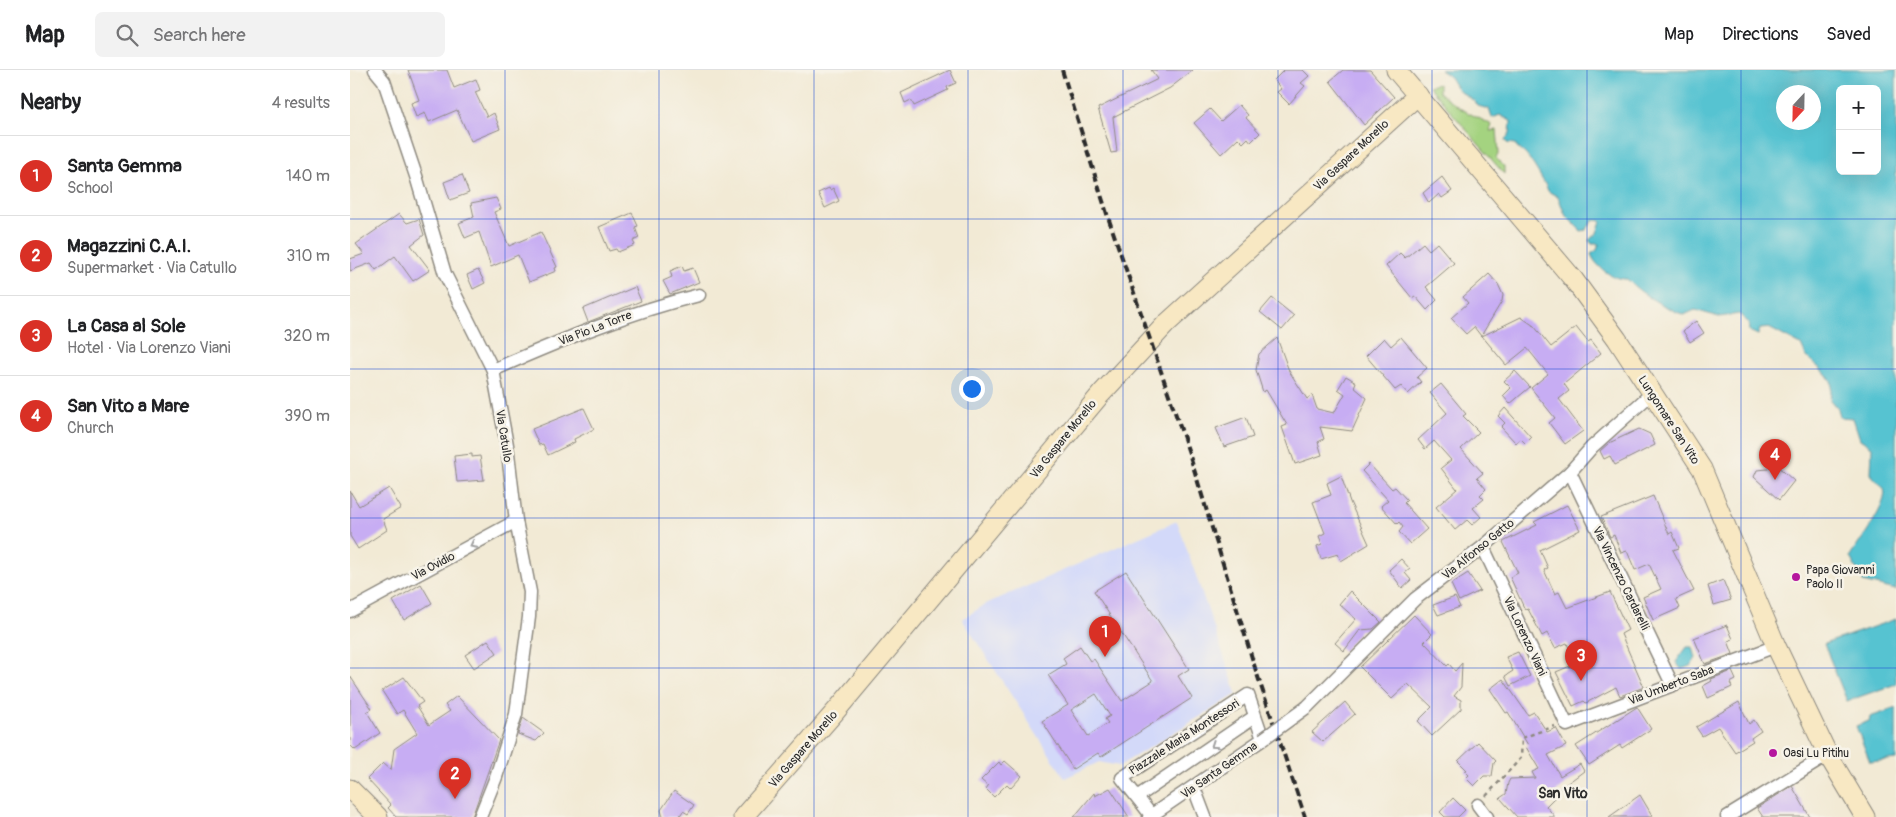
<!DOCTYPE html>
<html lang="en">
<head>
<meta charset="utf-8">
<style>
	body { margin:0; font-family:Pangolin,sans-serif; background:#f2f2f2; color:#202124 }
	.controls { position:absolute; right:15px; top:15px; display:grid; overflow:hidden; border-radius:8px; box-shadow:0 5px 20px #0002 }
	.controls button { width:45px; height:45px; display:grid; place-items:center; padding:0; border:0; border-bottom:1px solid #e0e0e0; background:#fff; color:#202124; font:25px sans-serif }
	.compass { position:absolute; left:1426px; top:15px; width:45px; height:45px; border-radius:50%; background:#fff; box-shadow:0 5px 20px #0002; rotate:202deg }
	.you { position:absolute; left:621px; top:318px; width:18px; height:18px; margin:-12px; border:4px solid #fff; border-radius:50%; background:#1a73e8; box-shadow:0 0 0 8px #1a73e833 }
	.badge { display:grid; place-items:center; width:32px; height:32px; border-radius:50%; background:#d93025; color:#fff; font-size:16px; font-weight:700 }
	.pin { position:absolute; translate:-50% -41px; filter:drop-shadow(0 1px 2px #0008) }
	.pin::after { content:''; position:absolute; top:26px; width:18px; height:15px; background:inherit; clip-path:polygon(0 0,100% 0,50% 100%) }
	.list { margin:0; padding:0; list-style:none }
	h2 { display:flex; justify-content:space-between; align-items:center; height:65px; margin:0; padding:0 20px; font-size:21px }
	h2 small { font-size:16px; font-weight:400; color:#757577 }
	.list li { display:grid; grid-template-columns:32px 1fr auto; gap:15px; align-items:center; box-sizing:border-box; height:80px; padding:0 20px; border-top:1px solid #e0e0e0 }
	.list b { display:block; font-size:19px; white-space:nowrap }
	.list p { margin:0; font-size:16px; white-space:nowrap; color:#757577 }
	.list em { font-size:16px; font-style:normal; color:#757577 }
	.icon { flex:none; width:28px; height:28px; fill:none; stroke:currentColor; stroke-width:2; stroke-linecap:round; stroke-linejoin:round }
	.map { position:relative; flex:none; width:1546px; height:747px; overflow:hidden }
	header { display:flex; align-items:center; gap:30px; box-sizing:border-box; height:70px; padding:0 25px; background:#fff; border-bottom:1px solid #e0e0e0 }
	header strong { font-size:24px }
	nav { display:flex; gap:28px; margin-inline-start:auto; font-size:18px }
	.search { width:350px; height:45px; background:#f2f2f2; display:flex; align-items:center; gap:12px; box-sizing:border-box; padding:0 18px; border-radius:8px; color:#757577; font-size:19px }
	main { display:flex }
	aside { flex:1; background:#fff }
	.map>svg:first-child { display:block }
</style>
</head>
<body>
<header>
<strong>Map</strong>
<div class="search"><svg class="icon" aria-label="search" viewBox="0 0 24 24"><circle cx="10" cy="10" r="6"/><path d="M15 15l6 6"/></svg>Search here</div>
<nav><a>Map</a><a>Directions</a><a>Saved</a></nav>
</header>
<main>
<aside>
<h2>Nearby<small>4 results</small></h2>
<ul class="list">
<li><span class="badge">1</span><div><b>Santa Gemma</b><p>School</p></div><em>140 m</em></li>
<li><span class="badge">2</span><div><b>Magazzini C.A.I.</b><p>Supermarket · Via Catullo</p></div><em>310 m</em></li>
<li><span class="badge">3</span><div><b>La Casa al Sole</b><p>Hotel · Via Lorenzo Viani</p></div><em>320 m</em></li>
<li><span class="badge">4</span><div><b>San Vito a Mare</b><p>Church</p></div><em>390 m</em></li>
</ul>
</aside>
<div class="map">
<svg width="1546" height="747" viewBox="0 0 1546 747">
	<rect width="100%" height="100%" fill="#f7f3e8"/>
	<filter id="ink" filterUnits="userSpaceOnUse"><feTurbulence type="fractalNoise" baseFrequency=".02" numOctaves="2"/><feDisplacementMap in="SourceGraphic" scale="10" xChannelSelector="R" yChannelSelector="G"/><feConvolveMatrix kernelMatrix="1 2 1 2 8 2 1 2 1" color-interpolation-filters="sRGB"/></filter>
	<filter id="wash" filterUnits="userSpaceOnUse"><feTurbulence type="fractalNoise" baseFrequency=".0096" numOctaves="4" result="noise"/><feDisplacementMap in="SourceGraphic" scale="20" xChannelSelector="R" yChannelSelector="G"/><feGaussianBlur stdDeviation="1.12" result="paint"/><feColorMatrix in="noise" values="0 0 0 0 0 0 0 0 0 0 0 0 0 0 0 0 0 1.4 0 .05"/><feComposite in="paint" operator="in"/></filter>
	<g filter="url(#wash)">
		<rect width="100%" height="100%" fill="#f2ead5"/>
		<polygon fill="#d3d9f9" points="827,451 887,624 769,696 749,692 715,708 612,549 638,533"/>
		<polygon fill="#a4d380" stroke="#687f56" points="1089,14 1089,22 1111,39 1142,55 1140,61 1147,60 1149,83 1146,88 1154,96 1154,104 1079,16"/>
		<g fill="#57c3d1" stroke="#41777e" fill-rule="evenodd">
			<path d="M1090 0H1546V520L1513 512 1500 487C1508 473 1540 433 1534 419 1531 414 1524 409 1521 404L1522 377 1510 369 1503 348 1490 347 1488 339 1480 330 1482 313 1477 305 1456 286 1451 275 1419 258 1410 259 1408 265 1399 261 1398 252 1389 244 1369 247 1345 240 1334 245C1313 236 1293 226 1277 209 1263 210 1246 197 1241 184L1247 180 1249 174H1242L1239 170 1247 163 1251 151 1244 150 1236 160 1231 161 1216 146 1208 127 1198 121C1198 118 1181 90 1177 86 1173 81 1169 80 1165 74L1157 73 1155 70 1160 63 1161 51 1150 45 1142 48 1139 39 1128 36C1123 27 1112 25 1106 17 1099 6 1102 8 1090 0ZM1490 19H1527V101H1490ZM1464 22V52H1434V22Z"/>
			<polygon points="1546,549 1546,614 1497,631 1474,574"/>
			<polygon points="1337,577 1343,577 1346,588 1341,596 1331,599 1326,592"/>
			<polygon points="1546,638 1546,689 1520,692 1506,656 1519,651 1520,647"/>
		</g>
		<g id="blocks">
			<g fill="#c7adf3" fill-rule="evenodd">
				<polygon points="58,0 97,0 104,18 126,9 130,20 125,22 137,47 144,43 150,59 121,71 107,40 79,52 75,43 66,47 61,33 69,30"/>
				<polygon points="600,0 606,13 597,17 598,20 564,36 561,30 555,33 551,23"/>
				<polygon points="801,0 843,0 820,18 763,47 767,82 761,83 748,38 808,9"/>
				<polygon points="934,0 953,0 959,6 951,13 955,16 939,34 927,22 931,19 924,10"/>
				<polygon points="993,0 1020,0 1044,27 1014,55 980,11"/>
				<polygon points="889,35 898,45 896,48 910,63 901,72 898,68 893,73 888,68 871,84 844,53 860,39 871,51"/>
				<polygon points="112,105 119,123 100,130 94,112"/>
				<polygon points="1092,107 1102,121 1092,128 1089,124 1079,133 1073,123"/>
				<polygon points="479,118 480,120 483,118 489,131 475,138 468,123"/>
				<polygon points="146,128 151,139 144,142 159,176 191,162 207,197 205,198 206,201 179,212 168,185 141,197 129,162 115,168 109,153 124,147 121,133"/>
				<polygon points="282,143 288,156 285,157 289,168 283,171 285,175 268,182 266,179 259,181 249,157"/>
				<polygon points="49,144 57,153 69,149 74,165 61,175 80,200 63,211 45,186 26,200 21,193 0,201 0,189 14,184 6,174"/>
				<polygon points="1073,173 1079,180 1087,173 1104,193 1076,217 1087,230 1077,240 1065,226 1062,228 1036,196 1050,183 1055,188"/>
				<polygon points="332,196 334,201 343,198 349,212 320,224 313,211 322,207 320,201"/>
				<polygon points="128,200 135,213 123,219 117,205"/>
				<polygon points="1139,204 1148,214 1153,225 1152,231 1131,266 1124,257 1116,264 1101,248 1118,233 1113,227"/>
				<polygon points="285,217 291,231 238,252 233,239"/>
				<polygon points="922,228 944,246 932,260 910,242"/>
				<polygon points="1171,247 1184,256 1201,277 1226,257 1238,272 1241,270 1251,283 1214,314 1219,321 1209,329 1233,361 1215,374 1199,353 1205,348 1181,318 1198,304 1177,278 1156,295 1132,266"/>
				<polygon points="1346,251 1354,263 1340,272 1333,261"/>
				<polygon points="1051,267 1077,298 1067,307 1071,312 1058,324 1051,316 1045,320 1016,286 1034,268 1041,276"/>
				<polygon points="927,268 939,301 957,329 962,325 967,339 984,343 995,324 988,319 996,306 1006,312 1004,317 1017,328 1002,361 970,357 974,369 968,372 972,385 945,394 932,357 937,355 916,320 913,322 906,300 909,284"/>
				<polygon points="1165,301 1180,317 1160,334 1153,326 1161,318 1154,311"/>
				<polygon points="1091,314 1116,344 1113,346 1129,362 1111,379 1133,403 1127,408 1136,419 1130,425 1134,429 1123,438 1131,447 1122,455 1117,450 1105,460 1086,437 1107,419 1091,398 1101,390 1084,371 1075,379 1068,370 1097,343 1080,323"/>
				<polygon points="234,338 244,359 224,369 225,372 198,385 193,374 189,375 182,359"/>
				<polygon points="1155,338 1181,367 1175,373 1171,369 1166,373 1151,357 1155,353 1148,346"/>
				<polygon points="896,347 903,367 874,377 866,358"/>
				<polygon points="1289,359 1300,364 1305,375 1265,395 1260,386 1254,389 1250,381 1259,373"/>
				<polygon points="122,384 122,387 130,386 134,410 107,412 104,386"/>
				<polygon points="1424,393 1444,411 1429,430 1404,407 1407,400 1418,399"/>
				<polygon points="1019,394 1042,419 1045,417 1057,430 1054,433 1077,459 1060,474 1049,462 1053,457 1049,452 1047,454 1031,436 1038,430 1012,401"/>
				<polygon points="991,406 1000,432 1019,474 991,491 988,484 971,489 967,476 972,474 969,466 975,463 963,432 981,425 977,413"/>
				<polygon points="39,418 51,438 33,449 37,460 8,479 0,466 0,421 9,436"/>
				<polygon points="1303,426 1319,464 1322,462 1329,478 1323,480 1344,521 1326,529 1330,538 1303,550 1293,527 1311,519 1299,494 1285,500 1277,481 1271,483 1264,465 1260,467 1251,447"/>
				<polygon points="1217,435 1230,460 1190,480 1198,498 1194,500 1205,524 1209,522 1217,538 1260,522 1278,560 1271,564 1294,617 1270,626 1266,617 1236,633 1234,631 1223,636 1206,602 1225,594 1217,573 1205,578 1197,563 1192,566 1178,539 1175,540 1160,507 1168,503 1153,472 1187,455 1184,452"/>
				<polygon points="1051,489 1060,499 1055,503 1061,510 1052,518 1039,500"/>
				<path d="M776 501 839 599 828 606 842 628 751 687 748 683 723 699 692 651 718 635 698 605 716 594 713 588 730 576 740 591 744 589 772 631 803 611 744 521ZM746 624 760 646 755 649 758 653 738 666 721 640Z"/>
				<polygon points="1118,503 1130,521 1109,531 1101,514"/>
				<polygon points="1373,510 1381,530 1364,535 1358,516"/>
				<polygon points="71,514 82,533 54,550 43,531"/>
				<polygon points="1000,521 1031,552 1023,559 1010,560 994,581 985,573 1006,549 989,534"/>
				<polygon points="1105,527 1110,537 1088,545 1083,535"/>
				<polygon points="1064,545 1082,564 1074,572 1097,596 1099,594 1105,601 1112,593 1111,617 1104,626 1111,630 1111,639 1082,666 1068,651 1082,637 1058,614 1042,629 1010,597"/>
				<polygon points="1377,555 1383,569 1378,571 1383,584 1355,594 1344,568"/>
				<polygon points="138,570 147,583 124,598 115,585"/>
				<polygon points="1168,582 1180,606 1160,616 1155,606 1163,601 1156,587"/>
				<polygon points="1382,601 1386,610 1380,613 1382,617 1358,628 1353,616 1362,611 1361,609"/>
				<polygon points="0,606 22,639 17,642 30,663 5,680 0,675"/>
				<polygon points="54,607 73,632 67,636 79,655 100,641 95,635 107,626 149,670 122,747 46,747 38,738 41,735 17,709 33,693 41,700 44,679 67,663 53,640 47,644 32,621"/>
				<polygon points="1153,609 1178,645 1184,642 1197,662 1206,658 1216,676 1198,685 1210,706 1230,694 1234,701 1203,724 1204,728 1196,736 1205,747 1167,747 1150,728 1156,724 1158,713 1160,709 1185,708 1182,702 1189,699 1176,677 1178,675 1158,642 1156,643 1140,619"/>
				<polygon points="995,632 1005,644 973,672 962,662"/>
				<polygon points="1389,632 1399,654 1404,650 1411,661 1401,668 1403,671 1385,682 1368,657 1352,666 1346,657"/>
				<polygon points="1287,637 1301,659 1272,678 1270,675 1239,695 1226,676"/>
				<polygon points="173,648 194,663 186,671 168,664"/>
				<polygon points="1128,672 1146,691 1144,693 1142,706 1134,706 1124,716 1116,708 1119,705 1115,701 1117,700 1108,691"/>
				<polygon points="655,691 672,706 661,718 657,714 644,727 636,719 638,716 631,710 649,692 651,695"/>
				<polygon points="1442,716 1460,747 1413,747 1407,738"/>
				<polygon points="760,718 779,747 724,747 744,723 745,726"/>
				<polygon points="324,721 344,735 338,744 333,741 329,747 313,747 311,740"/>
				<polygon points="1290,725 1303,747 1259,747"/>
				<polygon points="1103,728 1115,740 1108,747 1095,747 1090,742"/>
			</g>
		</g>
	</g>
	<g filter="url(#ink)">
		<use href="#blocks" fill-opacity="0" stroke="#8e8a80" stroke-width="1"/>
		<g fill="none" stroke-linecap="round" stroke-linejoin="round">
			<g stroke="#8e8a80" stroke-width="15">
				<g id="street">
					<polyline points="25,0 34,11 66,106 95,204 143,300 157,375 166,451 180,522 179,547 166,644 146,707 130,747"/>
					<path d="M143 300C211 270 277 243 349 225"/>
					<polyline points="1220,402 1322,614"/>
					<polyline points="1133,477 1217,655 1426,576"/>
					<polyline points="0,541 166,451"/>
					<polyline points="957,637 1065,529 1133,477 1220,402 1242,377 1301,324"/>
					<polyline points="844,718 855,747"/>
					<polyline points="787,727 904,647"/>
					<polyline points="1128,735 1137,747"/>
					<polyline points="799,747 913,669 898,625 772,708 801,745"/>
					<polyline points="1377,747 1478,685"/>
				</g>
			</g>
			<g stroke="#8e8a80" stroke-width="21">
				<g id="secondary">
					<polyline points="1046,0 1224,210 1267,269 1352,399 1426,576 1478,685 1515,747"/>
					<polyline points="0,719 28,747"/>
					<polyline points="393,747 485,642 751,324 816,254 1068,25"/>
				</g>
			</g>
			<polyline stroke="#8e8a80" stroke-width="2.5" stroke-dasharray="4 4" stroke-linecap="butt" points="1136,726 1171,688 1172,668 1205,656"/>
			<use href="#street" stroke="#fff" stroke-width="12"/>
			<use href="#secondary" stroke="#f8e8c3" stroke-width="19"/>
			<polyline stroke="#2b2b2b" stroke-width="4" stroke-dasharray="8 4" stroke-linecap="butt" points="712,0 758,147 839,383 906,601 955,747"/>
			<g stroke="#8e8a80" stroke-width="15" stroke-linecap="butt">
				<polyline id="street-bridge" points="913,669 957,637"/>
			</g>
			<use href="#street-bridge" stroke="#fff" stroke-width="12"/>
		</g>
		<defs><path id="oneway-chevron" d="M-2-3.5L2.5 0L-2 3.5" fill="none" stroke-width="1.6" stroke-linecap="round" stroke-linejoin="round" transform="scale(1.25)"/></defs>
		<g stroke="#a0a0a0">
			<use href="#oneway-chevron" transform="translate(123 475) rotate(152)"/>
			<use href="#oneway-chevron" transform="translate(864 675) rotate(146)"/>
		</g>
	</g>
	<path fill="none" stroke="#1d4ed8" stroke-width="1" stroke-opacity="0.55" d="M155 0V747M309 0V747M464 0V747M618 0V747M773 0V747M928 0V747M1082 0V747M1237 0V747M1391 0V747M0 149H1546M0 299H1546M0 448H1546M0 598H1546"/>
	<g fill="#b5179e" stroke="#f7f3e8" stroke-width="2">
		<circle cx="1446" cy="507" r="5"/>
		<circle cx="1423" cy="683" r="5"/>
	</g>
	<g text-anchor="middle" stroke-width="5" stroke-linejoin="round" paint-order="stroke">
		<g font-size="12" fill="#2b2b2b" stroke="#f7f3e8">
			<text transform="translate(1001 85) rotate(-43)" y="4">Via Gaspare Morello</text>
			<text transform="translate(245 258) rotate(-21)" y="4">Via Pio La Torre</text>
			<text transform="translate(1319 350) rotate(57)" y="4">Lungomare San Vito</text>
			<text transform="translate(154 366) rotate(81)" y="4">Via Catullo</text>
			<text transform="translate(713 369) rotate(-51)" y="4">Via Gaspare Morello</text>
			<text transform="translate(1128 479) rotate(-39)" y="4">Via Alfonso Gatto</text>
			<text transform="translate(83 496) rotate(-28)" y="4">Via Ovidio</text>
			<text transform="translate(1271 508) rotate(64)" y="4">Via Vincenzo Cardarelli</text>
			<text transform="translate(1175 566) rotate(65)" y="4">Via Lorenzo Viani</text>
			<text transform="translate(1321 615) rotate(-21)" y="4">Via Umberto Saba</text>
			<text transform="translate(834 667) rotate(-33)" y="4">Piazzale Maria Montessori</text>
			<text transform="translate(453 679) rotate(-49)" y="4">Via Gaspare Morello</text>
			<text transform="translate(869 700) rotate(-35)" y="4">Via Santa Gemma</text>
		</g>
		<g font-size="12" fill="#2b2b2b" stroke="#f7f3e8" text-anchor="start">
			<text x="1456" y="504">Papa Giovanni<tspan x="1456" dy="14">Paolo II</tspan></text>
			<text x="1433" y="687">Oasi Lu Pitihu</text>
		</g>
		<g font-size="14" font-weight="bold" fill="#2b2b2b" stroke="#f7f3e8">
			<text x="1213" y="728">San Vito</text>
		</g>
	</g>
</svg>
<div class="controls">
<button>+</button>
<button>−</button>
</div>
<svg class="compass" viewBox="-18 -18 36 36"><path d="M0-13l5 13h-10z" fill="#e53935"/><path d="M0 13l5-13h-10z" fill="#757577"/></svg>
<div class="you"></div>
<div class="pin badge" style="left:755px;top:587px">1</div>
<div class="pin badge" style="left:105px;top:729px">2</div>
<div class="pin badge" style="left:1231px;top:611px">3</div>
<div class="pin badge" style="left:1425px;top:410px">4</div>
</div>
</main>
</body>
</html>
